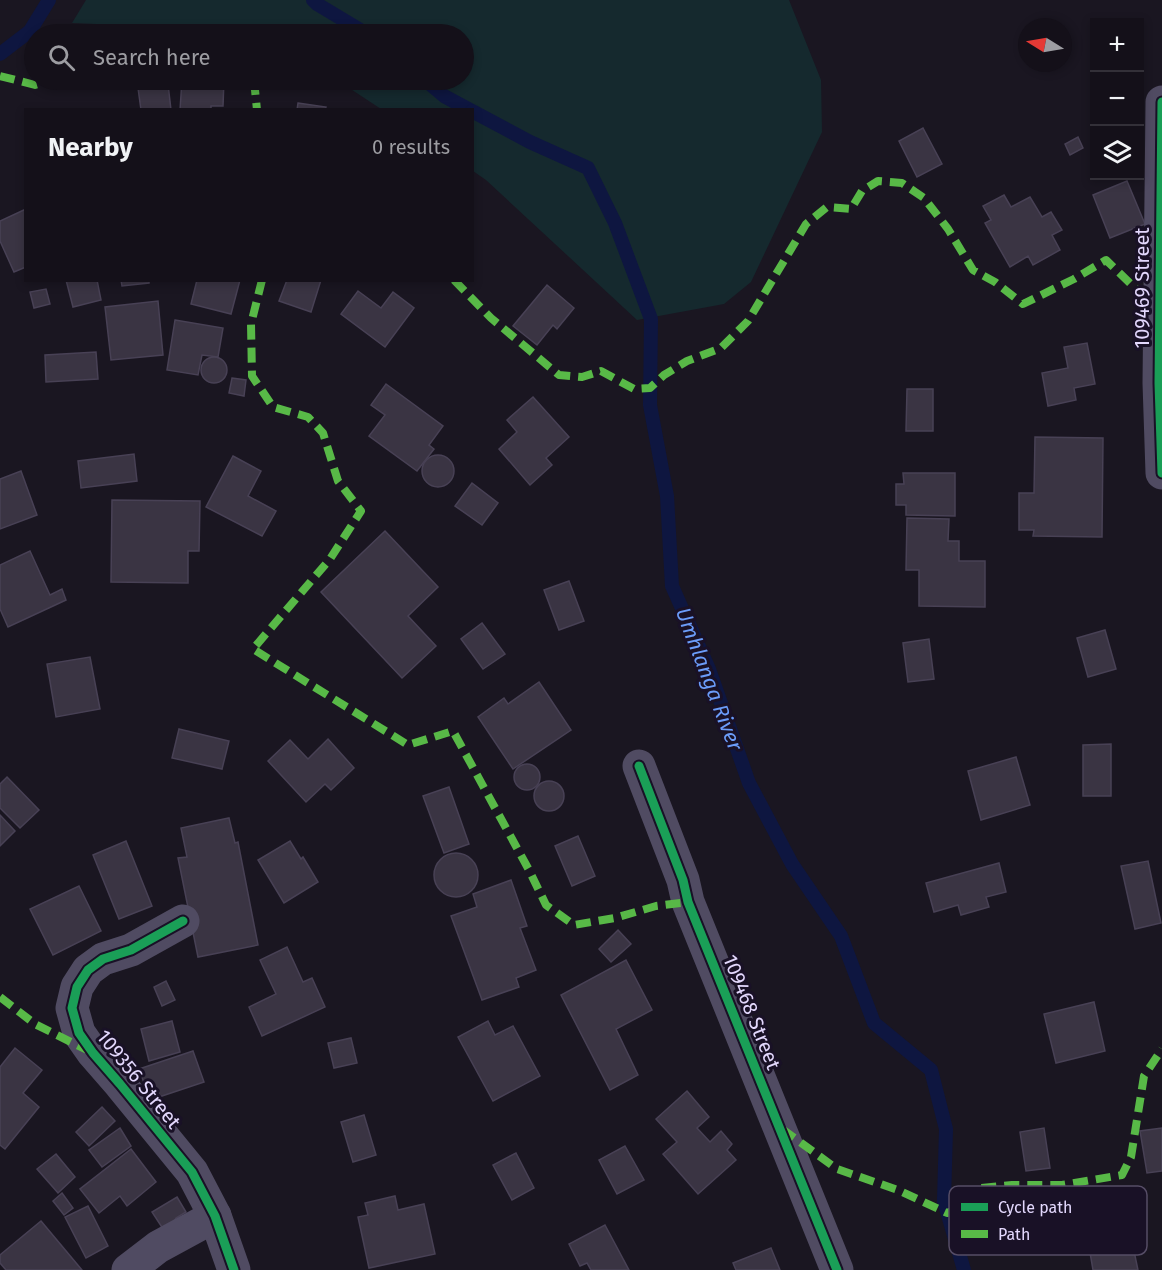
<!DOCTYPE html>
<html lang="en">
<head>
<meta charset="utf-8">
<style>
	body { margin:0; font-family:"Fira Sans",sans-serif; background:#1d1922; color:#f1f3f6 }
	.controls { position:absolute; right:18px; top:18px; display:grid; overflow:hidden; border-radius:0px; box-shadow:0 3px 9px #0003 }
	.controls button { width:54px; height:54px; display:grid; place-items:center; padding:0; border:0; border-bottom:2px solid #333038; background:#141019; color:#f1f3f6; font:30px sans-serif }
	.compass { position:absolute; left:1018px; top:18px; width:54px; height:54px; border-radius:50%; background:#141019; box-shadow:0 3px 9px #0003; rotate:281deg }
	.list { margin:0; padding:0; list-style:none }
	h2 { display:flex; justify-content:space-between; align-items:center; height:78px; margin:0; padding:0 24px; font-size:26px }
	h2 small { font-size:20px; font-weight:400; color:#9d9da2 }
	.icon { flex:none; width:33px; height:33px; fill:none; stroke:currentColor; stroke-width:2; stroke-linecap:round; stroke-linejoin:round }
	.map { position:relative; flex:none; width:1162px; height:1270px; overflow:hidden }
	.search { position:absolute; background:#141019; box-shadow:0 3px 9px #0003; left:24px; top:24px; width:450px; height:66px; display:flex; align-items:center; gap:15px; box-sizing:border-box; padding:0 21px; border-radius:33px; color:#9d9da2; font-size:22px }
	.panel { position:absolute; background:#141019; box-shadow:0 3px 9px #0003; left:24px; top:108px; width:450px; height:174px; border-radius:0px }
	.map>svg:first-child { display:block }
</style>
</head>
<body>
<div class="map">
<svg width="1162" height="1270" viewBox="0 0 1162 1270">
	<rect width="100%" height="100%" fill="#1a1621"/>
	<polygon fill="#15292e" points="86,0 789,0 821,80 822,132 751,282 724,304 637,320 486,180 473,171 472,110 381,109 337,80 464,80 464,34 247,34 238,30 72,23"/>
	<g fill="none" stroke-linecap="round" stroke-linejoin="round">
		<g stroke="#0e1640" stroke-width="14">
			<polyline points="313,0 317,4 367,34"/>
			<polyline points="0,54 30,31 49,0"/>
			<polyline points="425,80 444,96 470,110"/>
			<polyline points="472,111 530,142 588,168 615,223 651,319 650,405 667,496 672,586 709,669 749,783 792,864 841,936 874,1023 931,1070 946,1129 944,1201 964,1270"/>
		</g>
	</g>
	<g fill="#3a3443" stroke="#484155" stroke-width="1.5">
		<polygon points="182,80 224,80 223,106 211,106 211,110 180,110"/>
		<polygon points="168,84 171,110 141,110 138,88"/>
		<polygon points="298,103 326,107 325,110 297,110"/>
		<polygon points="923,128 942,164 917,177 899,141"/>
		<polygon points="1078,137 1083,148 1070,155 1065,144"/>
		<polygon points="1127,181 1145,224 1110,238 1093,195"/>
		<polygon points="1004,195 1011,207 1030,197 1042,217 1051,212 1062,230 1052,235 1060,250 1033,265 1028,256 1010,267 985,223 991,220 983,206"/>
		<polygon points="26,209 26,267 14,272 0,241 0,221"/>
		<polygon points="66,280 97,280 101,300 73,307"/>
		<polygon points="121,280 149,280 149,283 122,286"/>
		<polygon points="197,280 240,280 231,314 191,304"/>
		<polygon points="287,280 321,280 311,312 279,301"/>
		<polygon points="547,285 574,308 557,329 553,325 537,345 513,326"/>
		<polygon points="46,289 50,304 34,308 30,292"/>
		<polygon points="358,291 381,308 393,292 414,308 385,347 341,314"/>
		<polygon points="158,301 163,355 111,360 105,307"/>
		<polygon points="175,320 223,328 218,357 202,355 198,375 167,370"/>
		<polygon points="1087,343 1095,384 1074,388 1076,400 1048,406 1042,373 1068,368 1064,347"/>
		<polygon points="96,352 98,379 46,382 45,355"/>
		<circle cx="214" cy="370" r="13"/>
		<polygon points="232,378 246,380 244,396 229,393"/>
		<polygon points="386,384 443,426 429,445 434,449 417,471 369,436 385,415 371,405"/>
		<polygon points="907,389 933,389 933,431 906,431"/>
		<polygon points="533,397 569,437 546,458 552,465 530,485 499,449 517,432 507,420"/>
		<polygon points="1035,437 1103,438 1102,537 1033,536 1034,530 1019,530 1019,493 1034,493"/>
		<polygon points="134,454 137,481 81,488 78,461"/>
		<circle cx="438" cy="471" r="16"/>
		<polygon points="233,456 261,471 248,496 276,511 262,536 206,507"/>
		<polygon points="21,471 37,515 0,529 0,479"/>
		<polygon points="903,473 955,473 955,516 906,515 906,505 896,505 896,484 904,484"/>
		<polygon points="472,483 498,503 482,525 455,506"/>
		<polygon points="112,500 200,501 199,551 188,551 188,583 111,582"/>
		<polygon points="907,518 949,519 948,541 959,541 959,561 985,561 985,607 919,606 919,570 906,570"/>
		<polygon points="385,531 438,587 408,616 436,646 402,678 321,592"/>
		<polygon points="30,551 50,595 62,589 66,600 8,627 0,609 0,565"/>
		<polygon points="569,581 584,621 559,630 544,590"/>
		<polygon points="482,623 505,654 483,669 461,639"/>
		<polygon points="1105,630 1116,669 1088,677 1077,638"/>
		<polygon points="929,639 934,679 908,682 903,643"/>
		<polygon points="90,657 100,709 56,717 47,664"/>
		<polygon points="539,682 571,730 513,769 478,717 504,698 508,704"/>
		<polygon points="179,729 229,741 222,769 172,758"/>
		<polygon points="328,739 354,768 331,790 325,784 306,802 268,761 290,740 308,759"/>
		<polygon points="1111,744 1111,796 1083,796 1083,745"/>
		<polygon points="1016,757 1030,805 981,820 968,771"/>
		<circle cx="527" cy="777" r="13"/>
		<polygon points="7,777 39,810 20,828 0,808 0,784"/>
		<circle cx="549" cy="796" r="15"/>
		<polygon points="449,787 469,844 444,853 423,796"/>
		<polygon points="0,815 15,831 0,846"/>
		<polygon points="229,818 235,843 238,842 258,945 198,957 178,858 187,857 181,828"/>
		<polygon points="578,836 595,876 572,886 555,846"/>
		<polygon points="126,841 152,906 119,919 93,855"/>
		<polygon points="290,841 301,859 303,857 318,882 284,903 258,860"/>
		<circle cx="456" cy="875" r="22"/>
		<polygon points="1148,861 1161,923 1135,929 1121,866"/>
		<polygon points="999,863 1006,892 986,897 989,907 961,915 958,905 934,912 926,883"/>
		<polygon points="511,880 527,926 520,928 536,970 516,978 519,987 482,1000 451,916 477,907 473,894"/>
		<polygon points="79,886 101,931 53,955 30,909"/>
		<polygon points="618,930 631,944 611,962 599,949"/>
		<polygon points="287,947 303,982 312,978 325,1007 262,1036 249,1007 276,994 260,960"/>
		<polygon points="626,960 652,1010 616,1029 638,1075 610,1090 561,995"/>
		<polygon points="166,981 175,1000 162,1006 154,987"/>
		<polygon points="1094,1002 1105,1051 1056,1063 1044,1014"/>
		<polygon points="172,1021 180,1052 149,1061 141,1029"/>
		<polygon points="488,1021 495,1035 513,1026 540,1076 493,1101 458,1037"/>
		<polygon points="351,1038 357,1063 334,1068 328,1043"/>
		<polygon points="15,1048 42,1070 23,1093 39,1107 5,1149 0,1145 0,1067"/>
		<polygon points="193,1051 204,1082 150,1100 139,1069"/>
		<polygon points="687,1091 709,1117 697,1128 710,1142 721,1131 732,1144 727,1150 736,1160 698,1194 663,1154 677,1142 656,1119"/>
		<polygon points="102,1107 115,1121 89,1146 76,1132"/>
		<polygon points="364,1115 376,1155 353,1162 341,1122"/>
		<polygon points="120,1128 131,1146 102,1167 89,1150"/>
		<polygon points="1044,1128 1050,1168 1026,1171 1020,1132"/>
		<polygon points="1162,1128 1162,1171 1147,1173 1140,1131"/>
		<polygon points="625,1146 644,1180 617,1194 599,1160"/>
		<polygon points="131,1149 156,1182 127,1206 120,1196 99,1213 80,1189"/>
		<polygon points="516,1153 534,1188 512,1200 493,1165"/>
		<polygon points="56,1154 75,1177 58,1193 37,1169"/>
		<polygon points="62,1193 73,1208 64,1215 53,1201"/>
		<polygon points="395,1196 398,1210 424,1204 435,1254 369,1268 358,1217 368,1215 365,1203"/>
		<polygon points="177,1197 186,1212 176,1218 167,1235 152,1212"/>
		<polygon points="88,1206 108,1246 86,1258 65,1217"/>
		<polygon points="1119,1219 1121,1233 1130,1232 1138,1270 1093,1270 1087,1235 1097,1233 1095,1224"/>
		<polygon points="41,1221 82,1270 6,1270 0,1263 0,1255"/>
		<polygon points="605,1225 629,1270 591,1270 587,1263 580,1266 569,1244"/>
		<polygon points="771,1248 780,1270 736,1270 733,1263"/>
	</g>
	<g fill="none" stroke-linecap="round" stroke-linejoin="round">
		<g stroke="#504b62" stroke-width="33">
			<polyline points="1162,102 1159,383 1162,473"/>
			<polyline points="639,766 683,880 688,902 837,1270"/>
			<polyline points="183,921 131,950 103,959 88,970 77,987 72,1008 79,1033 93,1053 120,1084 192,1172 215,1216 234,1270"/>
			<polyline points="128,1270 158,1247 215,1216"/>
		</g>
		<g stroke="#58b947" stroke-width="8" stroke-dasharray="15 8" stroke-linecap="butt">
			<polyline points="0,76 35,85 53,80"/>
			<polyline points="254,80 257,110"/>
			<polyline points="262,280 251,324 252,376 273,407 308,417 323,433 338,481 361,511 330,559 253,649 408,745 453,731 529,870 546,905 574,925 615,918 656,906 688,902"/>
			<polyline points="454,280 491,318 559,375 582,377 601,371 634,389 650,388 664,375 687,361 721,348 748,321 806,224 827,207 851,209 862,191 878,181 902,183 924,198 948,229 973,270 995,282 1023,304 1074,279 1106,260 1136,289 1159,296"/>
			<polyline points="0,997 35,1024 87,1050"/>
			<polyline points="782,1129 837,1169 898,1190 947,1213 957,1209 980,1188 1012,1185 1062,1185 1122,1175 1131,1157 1144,1076 1162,1049"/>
		</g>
		<g stroke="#191126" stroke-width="13">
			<g id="cycleway">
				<polyline points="1162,102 1159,383 1162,473"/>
				<polyline points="639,766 683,880 688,902 837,1270"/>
				<polyline points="183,921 131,950 103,959 88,970 77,987 72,1008 79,1033 93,1053 120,1084 192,1172 215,1216 234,1270"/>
			</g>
		</g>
		<use href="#cycleway" stroke="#1a9f57" stroke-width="9"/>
	</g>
	<g text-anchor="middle" stroke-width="6" stroke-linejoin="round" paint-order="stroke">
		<g font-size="20" fill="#e3d8fd" stroke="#191126">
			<text transform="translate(1142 288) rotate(-90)" y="7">109469 Street</text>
			<text transform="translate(752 1012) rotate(68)" y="7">109468 Street</text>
			<text transform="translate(139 1079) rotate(51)" y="7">109356 Street</text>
		</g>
		<g font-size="21" font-style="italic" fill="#6b9cf9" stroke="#191126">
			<text transform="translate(709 679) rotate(69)" y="7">Umhlanga River</text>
		</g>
	</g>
	<rect x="949" y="1186" width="198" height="69" rx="9" fill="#191126" stroke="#564d66" stroke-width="1.5"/>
	<rect x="961" y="1203" width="27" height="8" fill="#1a9f57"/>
	<rect x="961" y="1230" width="27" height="8" fill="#58b947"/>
	<g font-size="16" fill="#e3d8fd">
		<text x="998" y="1213">Cycle path</text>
		<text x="998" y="1240">Path</text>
	</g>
</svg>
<div class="controls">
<button>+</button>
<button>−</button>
<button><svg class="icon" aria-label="layers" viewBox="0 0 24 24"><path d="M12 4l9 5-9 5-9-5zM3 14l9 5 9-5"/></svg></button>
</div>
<svg class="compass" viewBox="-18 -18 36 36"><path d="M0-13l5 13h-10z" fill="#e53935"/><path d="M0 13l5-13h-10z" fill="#9d9da2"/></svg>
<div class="search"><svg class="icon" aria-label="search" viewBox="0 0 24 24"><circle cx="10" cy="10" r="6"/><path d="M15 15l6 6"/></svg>Search here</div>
<section class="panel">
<h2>Nearby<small>0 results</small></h2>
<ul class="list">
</ul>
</section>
</div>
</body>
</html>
